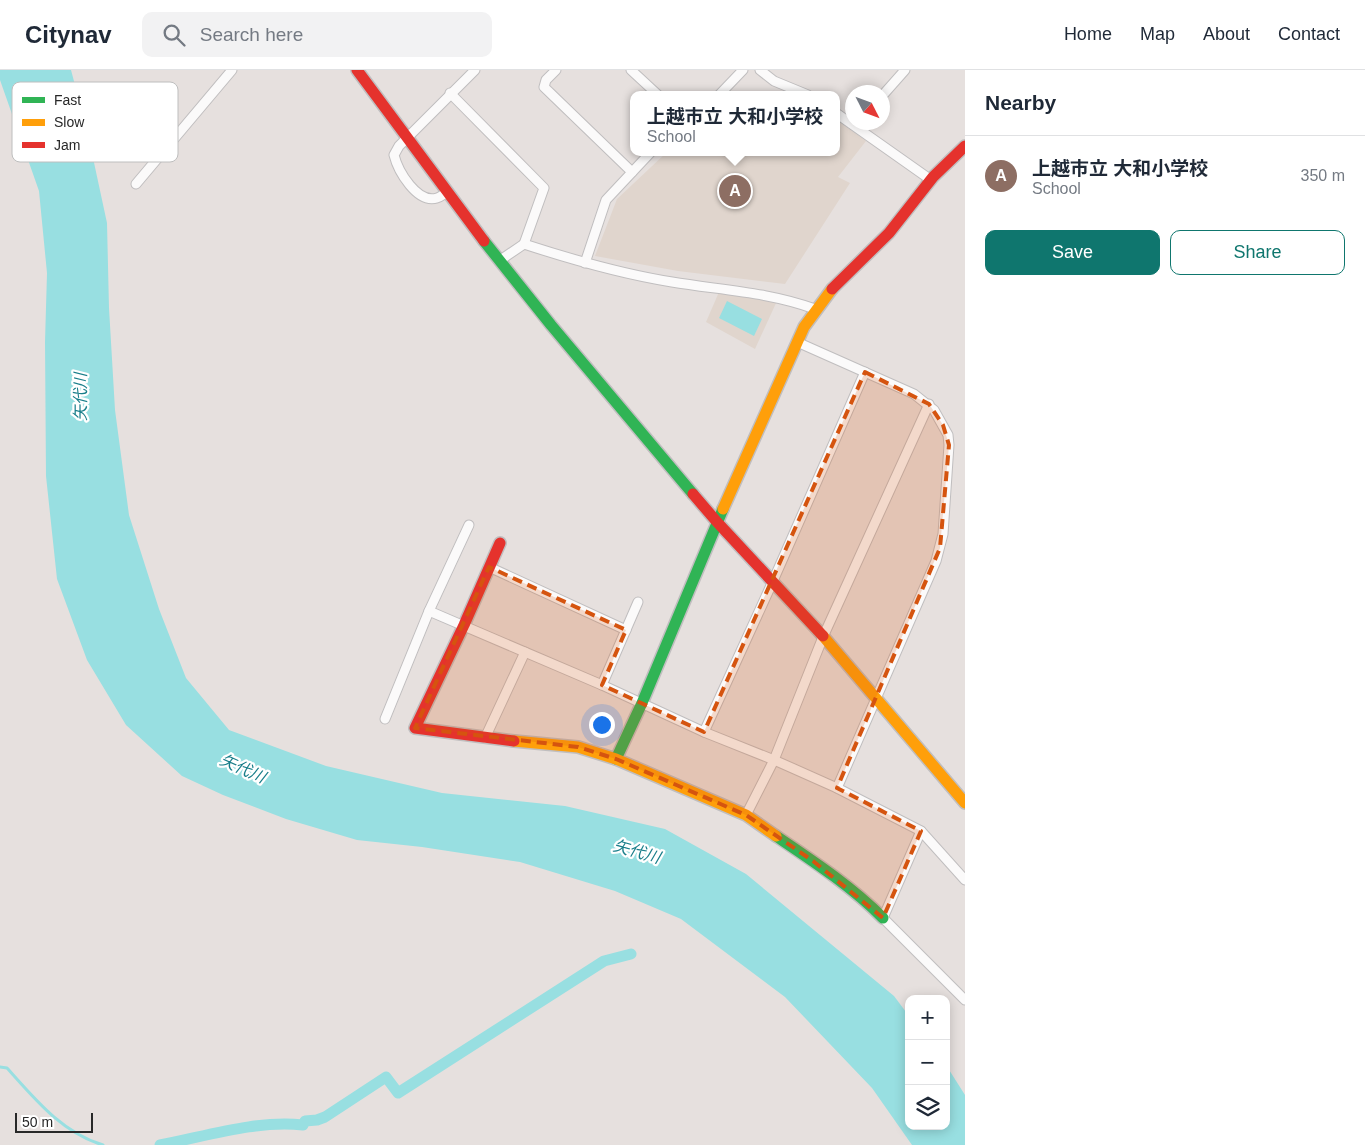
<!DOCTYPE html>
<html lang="en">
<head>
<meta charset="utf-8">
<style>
	body { margin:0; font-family:Arial,"Noto Sans JP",sans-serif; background:#f2f2f3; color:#1f2937 }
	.controls { position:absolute; right:15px; bottom:15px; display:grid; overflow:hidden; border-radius:10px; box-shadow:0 2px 12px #0003 }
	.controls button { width:45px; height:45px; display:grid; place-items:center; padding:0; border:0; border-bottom:1px solid #e0e1e3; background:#fff; color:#1f2937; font:25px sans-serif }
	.compass { position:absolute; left:845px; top:15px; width:45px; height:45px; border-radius:50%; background:#fff; box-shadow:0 2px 12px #0003; rotate:132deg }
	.scale { position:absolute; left:15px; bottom:12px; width:78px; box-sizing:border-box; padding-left:5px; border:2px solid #282828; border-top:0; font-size:14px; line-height:18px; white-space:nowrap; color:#282828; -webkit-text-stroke:4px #fff; paint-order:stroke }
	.you { position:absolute; left:601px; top:654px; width:18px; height:18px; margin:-12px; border:4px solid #fff; border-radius:50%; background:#1a73e8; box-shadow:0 0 0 8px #1a73e833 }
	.badge { display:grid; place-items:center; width:32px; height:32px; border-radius:50%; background:#0f766e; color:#fff; font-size:16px; font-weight:700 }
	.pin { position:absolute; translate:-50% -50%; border:2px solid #fff; box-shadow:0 1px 5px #0006 }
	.popup { position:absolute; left:630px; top:21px; width:210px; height:65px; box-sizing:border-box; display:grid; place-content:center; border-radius:10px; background:#fff; filter:drop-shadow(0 1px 4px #0005); font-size:16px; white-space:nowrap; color:#747a83 }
	.popup b { font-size:19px; color:#1f2937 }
	.popup::after { content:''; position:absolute; left:50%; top:100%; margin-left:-10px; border:10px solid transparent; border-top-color:#fff }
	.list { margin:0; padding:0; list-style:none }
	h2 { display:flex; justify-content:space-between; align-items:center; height:65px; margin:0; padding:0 20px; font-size:21px }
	h2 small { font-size:16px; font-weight:400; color:#747a83 }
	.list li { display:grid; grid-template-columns:32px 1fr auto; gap:15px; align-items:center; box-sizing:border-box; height:80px; padding:0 20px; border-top:1px solid #e0e1e3 }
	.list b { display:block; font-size:19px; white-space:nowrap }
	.list p { margin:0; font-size:16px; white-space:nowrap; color:#747a83 }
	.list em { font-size:16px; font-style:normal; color:#747a83 }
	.actions { display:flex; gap:10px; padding:15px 20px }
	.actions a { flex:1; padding:11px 0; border:1px solid #0f766e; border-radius:10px; text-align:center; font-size:18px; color:#0f766e }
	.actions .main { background:#0f766e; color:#fff }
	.icon { flex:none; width:28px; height:28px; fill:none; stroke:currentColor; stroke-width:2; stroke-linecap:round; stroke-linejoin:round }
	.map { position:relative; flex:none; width:965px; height:1075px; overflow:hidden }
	header { display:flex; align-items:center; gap:30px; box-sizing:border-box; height:70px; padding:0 25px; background:#fff; border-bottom:1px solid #e0e1e3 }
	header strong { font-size:24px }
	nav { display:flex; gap:28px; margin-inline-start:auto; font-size:18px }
	.search { width:350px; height:45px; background:#f2f2f3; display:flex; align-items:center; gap:12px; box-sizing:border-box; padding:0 18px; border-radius:10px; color:#747a83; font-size:19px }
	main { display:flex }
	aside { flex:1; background:#fff }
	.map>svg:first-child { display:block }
</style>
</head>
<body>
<header>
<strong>Citynav</strong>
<div class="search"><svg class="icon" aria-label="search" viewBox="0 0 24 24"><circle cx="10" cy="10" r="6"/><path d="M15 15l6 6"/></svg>Search here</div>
<nav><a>Home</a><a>Map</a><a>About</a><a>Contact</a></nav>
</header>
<main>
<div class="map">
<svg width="965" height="1075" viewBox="0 0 965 1075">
	<rect width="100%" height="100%" fill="#e6e0de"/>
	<g fill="#e0d5cd">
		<polygon points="836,49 866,71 838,107 850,113 785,214 678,201 595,186 617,129 667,82 836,82"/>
		<polygon points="719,222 777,231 755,279 706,252"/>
	</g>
	<g fill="#98dfe1">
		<polygon points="0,0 71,0 87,60 107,153 109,238 115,340 129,445 159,539 186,608 229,660 326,696 442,723 565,736 665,759 746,804 894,926 909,946 909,1056 946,1056 946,995 965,1025 965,1075 912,1075 872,1018 785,927 681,849 615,821 520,792 422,777 357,770 286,749 223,725 182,706 126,655 87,590 57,509 46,406 45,272 47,203 39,121 0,10"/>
		<polygon points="727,231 762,249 754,266 719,248"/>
	</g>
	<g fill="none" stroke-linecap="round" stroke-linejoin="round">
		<path stroke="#98dfe1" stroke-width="3" d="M0 997 7 998C34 1028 62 1063 103 1075"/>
		<path stroke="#98dfe1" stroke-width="11" d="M160 1075C207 1066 256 1050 303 1055L305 1051 317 1050 325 1047 386 1007 398 1023 604 891 631 884"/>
		<g stroke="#c0bebf" stroke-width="11">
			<g id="street">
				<polyline points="556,0 546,10 544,17 632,102"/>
				<polyline points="631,0 658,25"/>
				<polyline points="760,0 774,11 808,25"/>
				<polyline points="450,23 544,118 524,174"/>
				<polyline points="719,25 743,0"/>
				<polyline points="882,26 905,0"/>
				<polyline points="836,43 931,110"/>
				<polyline points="136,114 232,0"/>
				<path d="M448 122C445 123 441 127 437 128 417 134 398 101 394 85L399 76 475 0"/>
				<path d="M499 191 524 174C573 190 622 204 672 212 720 220 769 222 815 239"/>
				<polyline points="585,193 606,130 651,82"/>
				<polyline points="797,272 914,324 934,340 948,365 949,375 943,464 936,491 837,718"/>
				<polyline points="489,497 626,560"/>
				<polyline points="429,541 602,615 704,662 774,690 837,718 921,761 965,810"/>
				<polyline points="602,615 638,532"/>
				<polyline points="385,649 429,541 469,455"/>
				<polyline points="704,662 773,511 865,302"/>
				<polyline points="485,668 525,582"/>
				<polyline points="746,745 774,690 823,567 929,334"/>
				<polyline points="921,761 883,848 965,930"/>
			</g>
		</g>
		<g stroke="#c0bebf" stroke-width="14">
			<g id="fast">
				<polyline points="484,171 551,255 693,424"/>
				<polyline points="616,689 642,633 723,439"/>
				<path d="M776 766C813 791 851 816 883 848"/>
			</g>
		</g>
		<g stroke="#c0bebf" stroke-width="14">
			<g id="slow">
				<polyline points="723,439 804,257 832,219"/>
				<polyline points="823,566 965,733"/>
				<polyline points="514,671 578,677 616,689 746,745 776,766"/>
			</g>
		</g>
		<g stroke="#c0bebf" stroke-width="14">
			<g id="jam">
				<polyline points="357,0 484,171"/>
				<polyline points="832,219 889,163 933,107 965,76"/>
				<polyline points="693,424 717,452 823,566"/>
				<polyline points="500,473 464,555 415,658 514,671"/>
			</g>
		</g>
		<use href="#street" stroke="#fbfafa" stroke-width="9"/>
		<use href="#fast" stroke="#30b455" stroke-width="11"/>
		<use href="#slow" stroke="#ff9f0a" stroke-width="11"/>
		<use href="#jam" stroke="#e5322d" stroke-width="11"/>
	</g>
	<path fill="#d5540f" fill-opacity="0.2" stroke="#d5540f" stroke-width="4" stroke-dasharray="10 6" stroke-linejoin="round" d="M865 302 929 334 943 355 949 375 940 478 837 718 921 761 883 848 813 791 746 745 616 689 578 677 415 658 489 497 626 560 602 615 704 662Z"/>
	<g text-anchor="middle" stroke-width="4.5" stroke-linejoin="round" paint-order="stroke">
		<g font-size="16" font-style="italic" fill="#197e8a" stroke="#fff">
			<text transform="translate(80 327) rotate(-90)" y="6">矢代川</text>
			<text transform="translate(243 698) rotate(24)" y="6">矢代川</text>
			<text transform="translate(637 781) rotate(16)" y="6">矢代川</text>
		</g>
	</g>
	<rect x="12" y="12" width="166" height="80" rx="8" fill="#fff" stroke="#bebebe" stroke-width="1"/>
	<rect x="22" y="27" width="23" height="6" fill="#30b455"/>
	<rect x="22" y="49" width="23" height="7" fill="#ff9f0a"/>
	<rect x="22" y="72" width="23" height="6" fill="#e5322d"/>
	<g font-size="14" fill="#282828">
		<text x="54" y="35">Fast</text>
		<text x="54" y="57">Slow</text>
		<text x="54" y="80">Jam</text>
	</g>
</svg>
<div class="controls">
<button>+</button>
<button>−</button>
<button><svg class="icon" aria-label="layers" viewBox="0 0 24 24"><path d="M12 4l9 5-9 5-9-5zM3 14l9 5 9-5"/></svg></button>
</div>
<svg class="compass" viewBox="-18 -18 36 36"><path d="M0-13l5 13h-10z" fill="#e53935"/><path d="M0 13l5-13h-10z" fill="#747a83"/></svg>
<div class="scale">50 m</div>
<div class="you"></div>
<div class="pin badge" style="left:735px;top:121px;background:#8d6e63">A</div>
<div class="popup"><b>上越市立 大和小学校</b>School</div>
</div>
<aside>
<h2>Nearby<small></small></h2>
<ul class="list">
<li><span class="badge" style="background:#8d6e63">A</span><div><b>上越市立 大和小学校</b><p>School</p></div><em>350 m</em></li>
</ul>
<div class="actions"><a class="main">Save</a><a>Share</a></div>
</aside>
</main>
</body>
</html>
